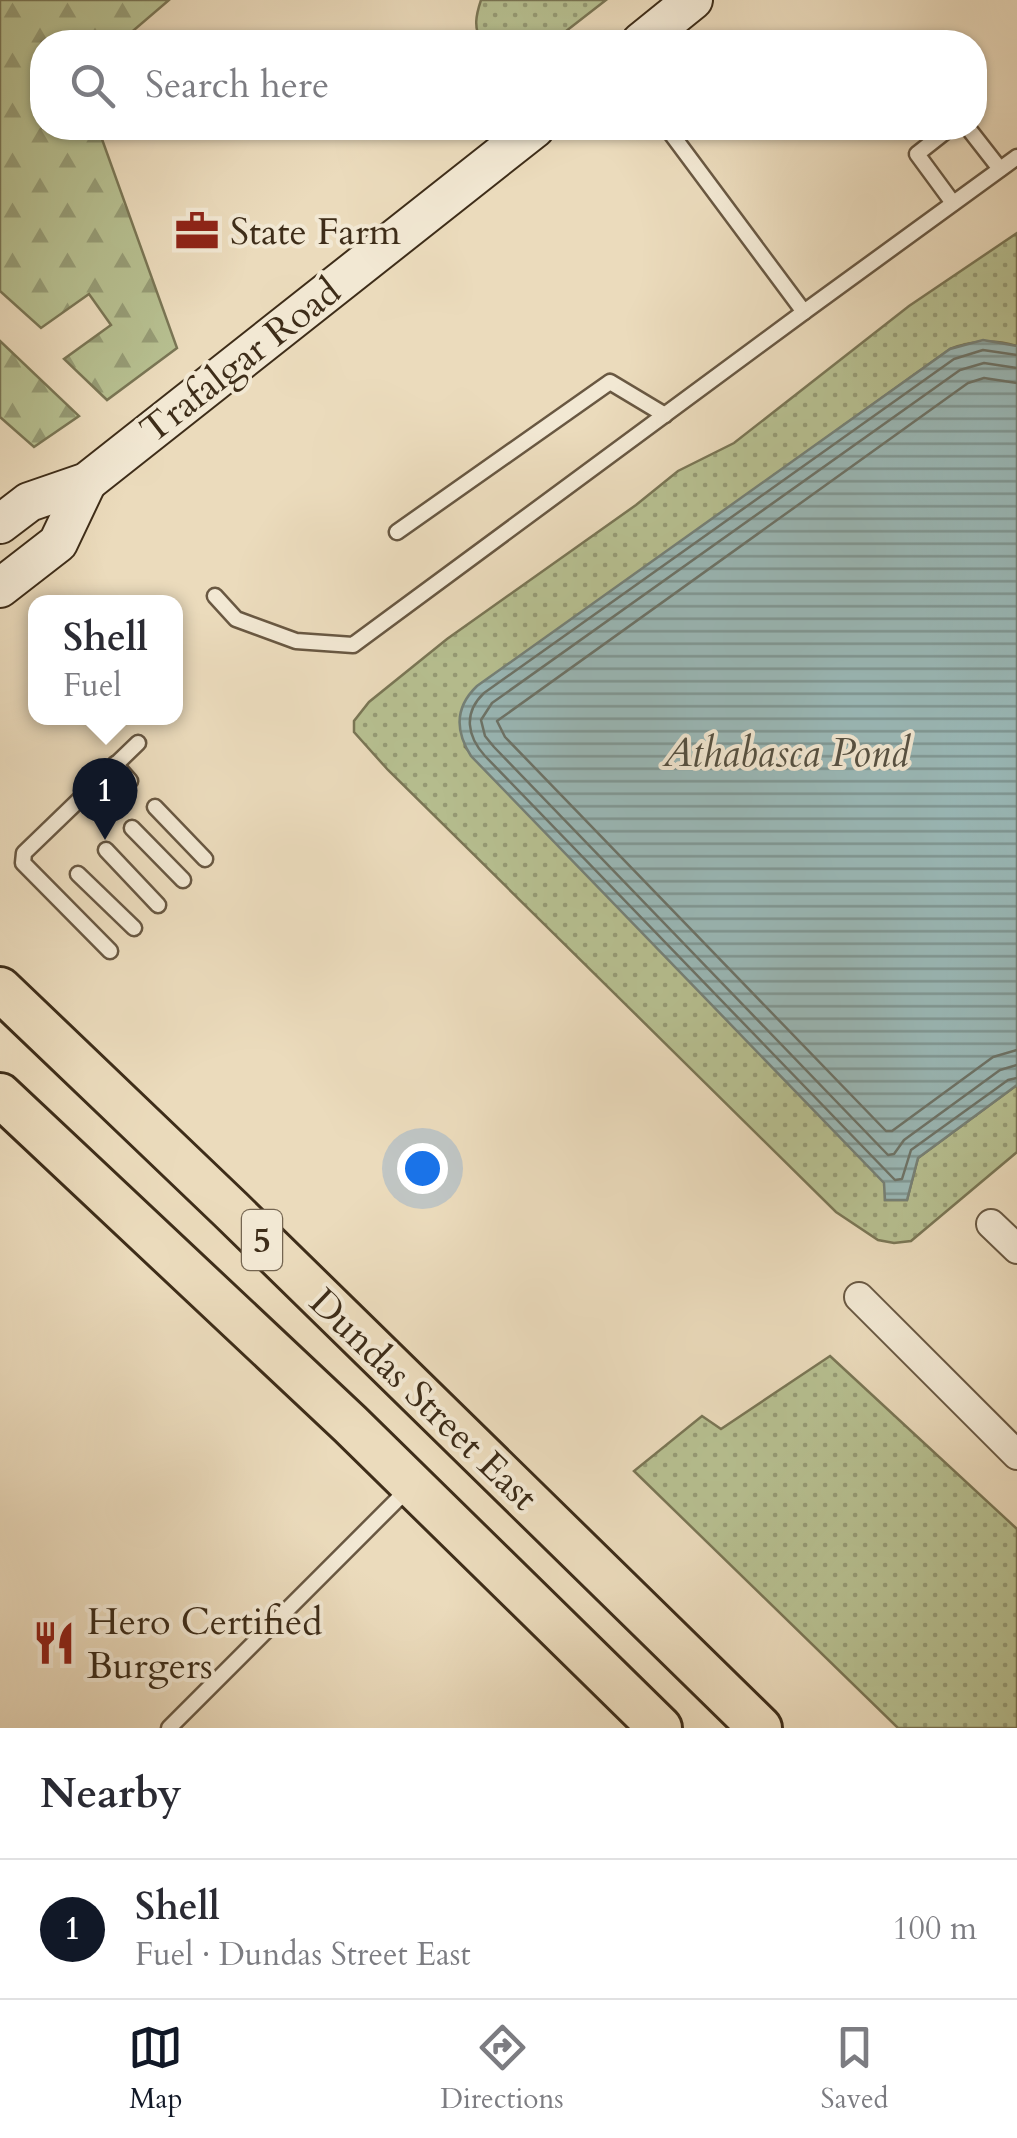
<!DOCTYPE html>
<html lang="en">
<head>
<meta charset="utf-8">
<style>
	body { margin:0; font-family:Cardo,serif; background:#f2f2f3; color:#2b2b33 }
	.you { position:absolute; left:422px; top:1168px; width:35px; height:35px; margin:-25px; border:8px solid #fff; border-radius:50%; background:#1a73e8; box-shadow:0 0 0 15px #1a73e833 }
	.badge { display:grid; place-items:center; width:65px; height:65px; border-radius:50%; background:#111827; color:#fff; font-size:32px; font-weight:700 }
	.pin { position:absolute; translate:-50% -82px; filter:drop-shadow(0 2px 5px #0008) }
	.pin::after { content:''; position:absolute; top:52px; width:35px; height:30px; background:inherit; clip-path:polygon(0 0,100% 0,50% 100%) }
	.popup { position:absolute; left:28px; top:595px; width:155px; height:130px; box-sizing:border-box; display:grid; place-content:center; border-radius:20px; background:#fff; filter:drop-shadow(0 2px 8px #0005); font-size:32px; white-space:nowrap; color:#7c7c81 }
	.popup b { font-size:38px; color:#2b2b33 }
	.popup::after { content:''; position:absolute; left:50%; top:100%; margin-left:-20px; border:20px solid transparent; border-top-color:#fff }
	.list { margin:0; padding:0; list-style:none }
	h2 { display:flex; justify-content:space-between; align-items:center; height:130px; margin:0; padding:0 40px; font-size:42px }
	h2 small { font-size:32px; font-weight:400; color:#7c7c81 }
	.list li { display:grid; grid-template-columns:65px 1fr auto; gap:30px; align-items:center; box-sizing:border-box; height:140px; padding:0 40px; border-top:2px solid #e1e1e2 }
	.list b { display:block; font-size:38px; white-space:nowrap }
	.list p { margin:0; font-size:32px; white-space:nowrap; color:#7c7c81 }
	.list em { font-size:32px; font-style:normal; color:#7c7c81 }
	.icon { flex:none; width:55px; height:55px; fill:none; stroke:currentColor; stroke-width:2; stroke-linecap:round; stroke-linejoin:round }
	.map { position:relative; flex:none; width:1017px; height:1728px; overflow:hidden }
	.search { position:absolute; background:#fff; box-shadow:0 2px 8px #0004; left:30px; right:30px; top:30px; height:110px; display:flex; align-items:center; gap:25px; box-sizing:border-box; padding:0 35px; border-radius:40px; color:#7c7c81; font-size:38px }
	.sheet { height:270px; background:#fff }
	nav { display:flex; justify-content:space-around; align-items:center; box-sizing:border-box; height:140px; border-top:2px solid #e1e1e2; background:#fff; font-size:28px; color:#7c7c81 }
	nav a { display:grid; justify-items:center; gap:5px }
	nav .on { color:#111827 }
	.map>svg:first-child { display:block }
</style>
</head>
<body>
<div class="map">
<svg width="1017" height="1728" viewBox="0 0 1017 1728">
	<defs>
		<pattern id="grass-dots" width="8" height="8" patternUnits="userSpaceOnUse" patternTransform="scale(2.5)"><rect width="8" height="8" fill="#b7c091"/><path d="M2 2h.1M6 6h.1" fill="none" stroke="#969c76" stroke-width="1.8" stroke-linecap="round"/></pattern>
		<pattern id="forest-firs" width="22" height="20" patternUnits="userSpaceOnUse" patternTransform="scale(2.5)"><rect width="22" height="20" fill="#b7c091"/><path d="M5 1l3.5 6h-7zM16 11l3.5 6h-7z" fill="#969c76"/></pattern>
		<pattern id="water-rules" width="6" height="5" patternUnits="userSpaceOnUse" patternTransform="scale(2.5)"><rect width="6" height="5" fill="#9ab9b8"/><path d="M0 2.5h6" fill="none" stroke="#7f9795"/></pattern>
	</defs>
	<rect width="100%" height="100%" fill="#ebdbbc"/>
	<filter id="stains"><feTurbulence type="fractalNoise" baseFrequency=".002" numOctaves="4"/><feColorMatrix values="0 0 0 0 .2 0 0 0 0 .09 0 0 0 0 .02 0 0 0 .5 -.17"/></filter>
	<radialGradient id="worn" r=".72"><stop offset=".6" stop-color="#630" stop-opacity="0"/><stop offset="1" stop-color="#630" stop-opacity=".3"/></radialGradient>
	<g fill="url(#grass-dots)" stroke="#7a7655" stroke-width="2.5">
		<path d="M481 0H606L552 42H482C473 28 476 15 481 0Z"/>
		<path d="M1017 233V346C994 339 972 340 950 349L666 553 465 747 885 1183V1200H907L918 1158 1017 1085V1152L911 1241 894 1243 878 1240 836 1212 388 770 354 732V721L369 702 447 639 636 505 678 471 734 443 909 306Z"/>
		<polygon points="830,1356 1017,1529 1017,1728 898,1728 634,1471 702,1416 721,1429"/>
	</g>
	<g fill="url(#forest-firs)" stroke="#7a7655" stroke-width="2.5">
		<polygon points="0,0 169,0 120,42 42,42 42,128 98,128 177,348 107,400 64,359 111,325 89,294 41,328 0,291"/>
		<polygon points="0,341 79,416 34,447 0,417"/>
	</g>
	<path fill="url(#water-rules)" stroke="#758178" stroke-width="2.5" d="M983 340 1017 346V1085L918 1158 907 1200H885L884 1183 471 756C455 731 455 707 477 686L950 349Z"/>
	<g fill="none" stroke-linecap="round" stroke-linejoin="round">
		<g stroke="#6c7368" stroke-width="2.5">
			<path d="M1017 355 983 350 954 359 484 693C463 713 467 736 485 756L895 1180 902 1179 911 1150 1008 1080 1017 1078"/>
			<polyline points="1017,368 984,363 960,370 492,703 481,720 485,736 494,747 888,1155 894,1154 904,1140 1000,1070 1017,1065"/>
			<polyline points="1017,383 984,378 968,383 497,721 505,737 886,1131 892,1131 993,1057 1017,1050"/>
		</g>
		<g stroke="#695842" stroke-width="19">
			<g id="service">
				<polyline points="667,128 804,312 1017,157"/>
				<polyline points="950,128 917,154 953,203"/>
				<polyline points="968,128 1000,169"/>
				<polyline points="397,532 610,382 665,415"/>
				<polyline points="215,596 236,619 296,641 353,645 804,312"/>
				<polyline points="115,764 130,781"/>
				<polyline points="93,786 107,801"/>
				<polyline points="155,807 205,859"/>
				<polyline points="132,828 183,880"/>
				<polyline points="106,850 158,905"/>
				<polyline points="78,874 134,928"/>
				<polyline points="110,951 23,863 24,853 138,743"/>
				<polyline points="169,1728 408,1489"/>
			</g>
		</g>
		<g stroke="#695842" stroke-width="32">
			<g id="minor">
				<polyline points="991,1224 1017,1249"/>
				<polyline points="859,1297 1017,1455"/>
			</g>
		</g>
		<g stroke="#3e2d19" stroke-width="42">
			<g id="secondary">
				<polyline points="641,42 693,0"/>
				<polyline points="0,524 29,502 87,482 535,128"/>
				<polyline points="0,588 58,543 87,482"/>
			</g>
		</g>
		<g stroke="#3e2d19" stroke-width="48">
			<g id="primary">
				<polyline points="0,989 231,1210 760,1728"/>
				<polyline points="0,1095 350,1424 660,1728"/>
			</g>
		</g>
		<use href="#service" stroke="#f2e8d3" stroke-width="14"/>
		<use href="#minor" stroke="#f2e8d3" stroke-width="28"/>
		<use href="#secondary" stroke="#f2e8d3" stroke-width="38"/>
		<use href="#primary" stroke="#ebdbbc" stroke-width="42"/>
	</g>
	<defs>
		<g id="office-bare" transform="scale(3.45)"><path d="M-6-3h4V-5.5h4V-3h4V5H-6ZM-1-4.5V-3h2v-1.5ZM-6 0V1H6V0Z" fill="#8f2418" stroke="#f2e8d3" stroke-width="2.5" paint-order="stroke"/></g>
		<g id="restaurant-bare" transform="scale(3.45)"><path d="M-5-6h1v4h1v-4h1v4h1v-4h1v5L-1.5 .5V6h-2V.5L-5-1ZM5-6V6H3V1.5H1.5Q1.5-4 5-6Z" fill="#8f2418" stroke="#f2e8d3" stroke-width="2.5" paint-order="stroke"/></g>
	</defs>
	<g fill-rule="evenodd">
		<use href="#office-bare" x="197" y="231"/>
		<use href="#restaurant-bare" x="54" y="1643"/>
	</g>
	<g text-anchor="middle" stroke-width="8" stroke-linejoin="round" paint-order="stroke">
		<rect fill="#f2e8d3" stroke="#746551" stroke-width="2.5" x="242" y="1210" width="40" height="60" rx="8"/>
		<g font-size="35" font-weight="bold" fill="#3e2d19">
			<text x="262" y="1252">5</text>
		</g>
		<g font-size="38" fill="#3e2d19" stroke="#f2e8d3" text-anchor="start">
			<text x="230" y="244">State Farm</text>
			<text x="87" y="1634">Hero Certified<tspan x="87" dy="44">Burgers</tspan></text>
		</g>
		<g font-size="38" fill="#3e2d19" stroke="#f2e8d3">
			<text transform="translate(240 360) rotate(-38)" y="13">Trafalgar Road</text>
			<text transform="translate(424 1399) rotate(44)" y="13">Dundas Street East</text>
		</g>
		<g font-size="40" font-style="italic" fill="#555041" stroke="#f2e8d3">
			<text x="786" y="766">Athabasca Pond</text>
		</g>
	</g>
	<rect width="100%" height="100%" filter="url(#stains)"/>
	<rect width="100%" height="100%" fill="url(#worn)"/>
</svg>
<div class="you"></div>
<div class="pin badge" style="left:105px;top:840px">1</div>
<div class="popup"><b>Shell</b>Fuel</div>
<div class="search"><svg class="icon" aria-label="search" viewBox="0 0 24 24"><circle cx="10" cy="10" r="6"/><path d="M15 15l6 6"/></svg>Search here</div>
</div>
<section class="sheet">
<h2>Nearby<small></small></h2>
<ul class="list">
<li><span class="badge">1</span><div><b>Shell</b><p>Fuel · Dundas Street East</p></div><em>100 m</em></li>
</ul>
</section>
<nav>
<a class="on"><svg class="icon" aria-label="map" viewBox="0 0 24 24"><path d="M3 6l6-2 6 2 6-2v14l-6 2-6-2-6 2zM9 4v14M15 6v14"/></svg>Map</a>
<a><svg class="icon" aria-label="directions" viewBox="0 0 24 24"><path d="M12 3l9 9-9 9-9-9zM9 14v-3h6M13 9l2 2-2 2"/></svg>Directions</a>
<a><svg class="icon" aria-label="saved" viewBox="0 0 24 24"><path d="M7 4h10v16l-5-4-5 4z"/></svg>Saved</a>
</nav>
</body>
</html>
